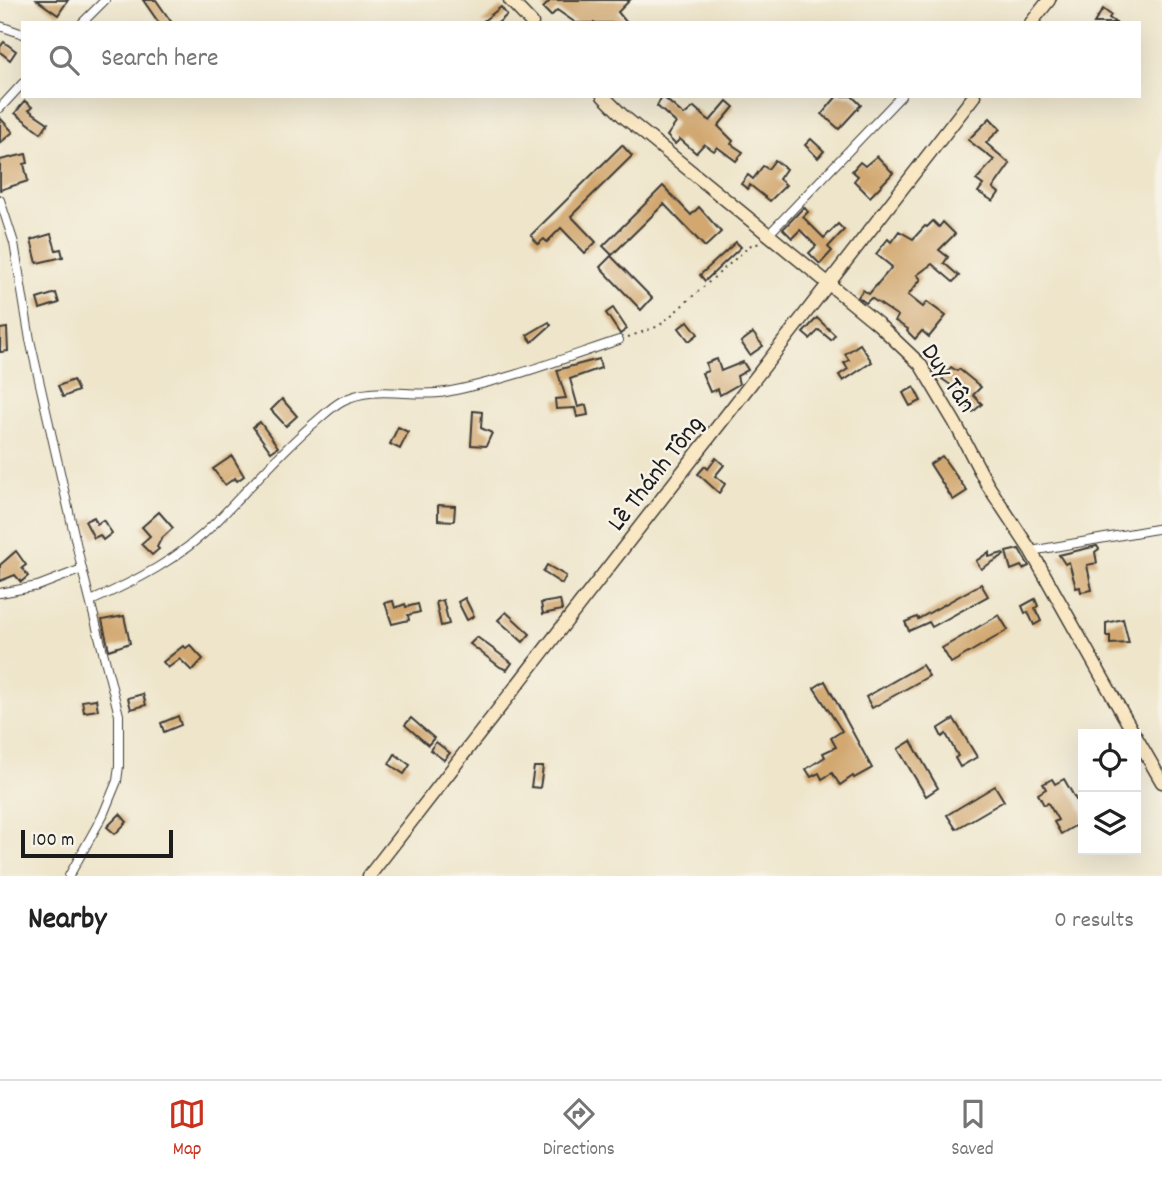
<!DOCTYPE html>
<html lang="en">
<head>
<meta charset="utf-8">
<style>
	body { margin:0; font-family:Dekko,sans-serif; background:#f6f6f6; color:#222 }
	.controls { position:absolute; right:21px; bottom:21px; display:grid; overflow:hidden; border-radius:0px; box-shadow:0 7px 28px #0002 }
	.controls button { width:63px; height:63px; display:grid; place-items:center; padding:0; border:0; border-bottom:2px solid #e0e0e0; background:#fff; color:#222; font:35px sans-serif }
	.scale { position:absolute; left:21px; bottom:18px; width:152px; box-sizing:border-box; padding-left:7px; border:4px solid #1c1c1c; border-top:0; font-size:19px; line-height:24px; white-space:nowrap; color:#1c1c1c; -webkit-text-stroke:5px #f7f3e8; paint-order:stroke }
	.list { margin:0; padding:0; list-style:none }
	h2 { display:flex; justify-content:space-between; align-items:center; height:91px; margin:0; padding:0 28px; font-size:30px }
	h2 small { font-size:23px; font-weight:400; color:#767676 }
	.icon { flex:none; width:38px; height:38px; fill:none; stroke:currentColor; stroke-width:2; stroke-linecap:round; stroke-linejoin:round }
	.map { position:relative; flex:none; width:1162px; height:876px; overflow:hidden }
	.search { position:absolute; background:#fff; box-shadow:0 7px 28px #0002; left:21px; right:21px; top:21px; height:77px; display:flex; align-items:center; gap:18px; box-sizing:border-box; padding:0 24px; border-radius:0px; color:#767676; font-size:26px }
	.sheet { height:203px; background:#fff }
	nav { display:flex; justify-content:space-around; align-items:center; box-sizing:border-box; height:98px; border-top:2px solid #e0e0e0; background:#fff; font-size:19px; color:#767676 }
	nav a { display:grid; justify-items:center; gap:4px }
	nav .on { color:#c8321e }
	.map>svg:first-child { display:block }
</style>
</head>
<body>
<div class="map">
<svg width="1162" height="876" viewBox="0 0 1162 876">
	<rect width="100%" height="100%" fill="#f7f3e8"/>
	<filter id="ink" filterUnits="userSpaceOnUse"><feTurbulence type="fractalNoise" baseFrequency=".0143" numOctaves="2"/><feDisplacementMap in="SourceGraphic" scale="14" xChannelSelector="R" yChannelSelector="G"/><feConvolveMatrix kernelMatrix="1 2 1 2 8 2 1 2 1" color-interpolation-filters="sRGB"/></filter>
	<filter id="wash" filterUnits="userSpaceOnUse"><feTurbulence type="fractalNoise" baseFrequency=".00686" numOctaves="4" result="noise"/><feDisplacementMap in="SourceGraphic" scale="28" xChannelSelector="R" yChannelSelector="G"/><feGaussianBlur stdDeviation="1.57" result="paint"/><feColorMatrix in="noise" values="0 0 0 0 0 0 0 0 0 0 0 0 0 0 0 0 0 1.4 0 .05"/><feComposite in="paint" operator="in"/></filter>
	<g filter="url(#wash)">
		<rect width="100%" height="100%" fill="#eee5ca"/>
		<g id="blocks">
			<g fill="#d2a76f">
				<polygon points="37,0 68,0 58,15"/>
				<polygon points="143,0 156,0 172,23 159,23"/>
				<polygon points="551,0 630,0 618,12 627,23 576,23 557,10 551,16 543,8"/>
				<polygon points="501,7 507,15 498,23 481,23"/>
				<polygon points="1103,9 1111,15 1109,18 1116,23 1094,23"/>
				<polygon points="4,42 16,51 10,60 0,52 0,47"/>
				<polygon points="662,96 684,115 694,107 710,121 727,101 734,107 718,126 733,141 731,144 743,152 736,161 717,147 714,151 704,144 696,153 680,139 675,144 667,136 676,123 657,106"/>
				<polygon points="837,96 852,96 861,105 839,129 822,114"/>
				<polygon points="25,101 32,107 29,110 48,123 41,133 15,113"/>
				<polygon points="0,118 13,132 0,143"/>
				<polygon points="990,118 1000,129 986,143 1010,164 993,188 999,193 993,201 978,192 983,185 976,180 994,160 968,140"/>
				<polygon points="811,139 824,151 818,158 805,145"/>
				<polygon points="622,145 632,156 571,216 596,242 585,253 561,228 547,242 544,239 538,244 531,235"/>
				<polygon points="26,154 28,163 24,164 28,181 0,190 0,160"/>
				<polygon points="877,156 893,173 870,197 854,181 858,176 852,171 860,162 865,166"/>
				<polygon points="775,160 786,169 779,179 786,185 770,201 750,185 748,189 741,184 748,175 753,179 763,166 768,169"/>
				<polygon points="663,186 691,215 699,207 721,232 705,247 664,204 612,255 603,246"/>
				<polygon points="804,207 808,212 803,217 824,238 838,224 844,230 828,247 832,251 820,264 809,253 816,246 800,230 792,238 783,229"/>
				<polygon points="933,221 939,227 943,222 955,234 939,250 948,257 944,263 959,276 953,282 932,264 917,275 921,279 908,295 923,307 927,302 946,316 929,337 922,331 915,339 907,331 908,329 895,321 898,316 871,298 866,303 858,297 863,290 869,294 892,267 876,254 888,239 891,242 899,231 913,239 925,226 927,227"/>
				<polygon points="51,234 56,250 61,249 63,257 37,263 31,240"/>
				<polygon points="736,242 741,247 705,281 700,275"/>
				<polygon points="611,256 652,298 641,310 600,267"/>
				<polygon points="56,293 59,303 40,309 37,299"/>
				<polygon points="613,308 627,329 620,334 606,313"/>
				<polygon points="817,318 835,335 831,340 819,330 810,339 803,333"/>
				<polygon points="688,321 698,334 689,341 679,328"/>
				<polygon points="549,322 551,325 532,342 527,335"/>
				<polygon points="7,328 8,351 0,352 0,329"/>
				<polygon points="753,333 763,346 750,355 741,342"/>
				<polygon points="860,344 872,362 843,381 839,375 848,369 844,363 849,360 845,354"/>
				<polygon points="599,359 601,368 570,379 578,407 586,405 588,415 577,417 575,408 556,409 555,399 566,398 557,370"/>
				<polygon points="717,359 721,371 743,362 748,370 737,376 739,384 720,395 718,389 710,392 702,373 708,371 706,363"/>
				<polygon points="951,367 957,371 959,369 981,387 973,395 982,404 973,412 956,396 961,392 942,379"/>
				<polygon points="73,380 78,391 63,397 58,386"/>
				<polygon points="914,387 921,401 910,406 903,393"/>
				<polygon points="282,399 297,416 286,426 271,410"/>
				<polygon points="473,411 482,412 481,428 492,433 486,446 471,445"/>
				<polygon points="260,422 278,447 271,452 253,427"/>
				<polygon points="398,427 408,432 400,449 390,444"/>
				<polygon points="232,456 244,476 237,481 235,478 225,485 213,469"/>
				<polygon points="942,456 967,491 953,500 930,464"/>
				<polygon points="716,458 724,465 715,476 725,484 719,493 698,474 705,466 708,469"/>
				<polygon points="438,505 455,506 454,521 438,520"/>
				<polygon points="159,512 173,528 161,539 157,547 159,549 152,555 141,544 150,536 142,527"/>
				<polygon points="94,517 97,524 103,520 112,533 103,540 100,535 94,538 85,521"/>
				<polygon points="1097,546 1099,549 1095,552 1097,563 1087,565 1092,590 1081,592 1080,587 1076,588 1069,562 1065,564 1059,555"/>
				<polygon points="1019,549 1029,566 1023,569 1021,566 1011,570 1006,552"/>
				<polygon points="16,551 26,565 22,568 28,576 21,582 15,575 0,581 0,565"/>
				<polygon points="989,552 989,557 1003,553 1004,555 981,569 976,561"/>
				<polygon points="547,565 566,576 562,584 543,572"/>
				<polygon points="981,584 988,596 932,627 929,622 909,631 905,622 917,617 918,619"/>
				<polygon points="465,598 474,616 467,620 458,602"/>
				<polygon points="1035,599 1038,606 1035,608 1041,621 1034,625 1028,612 1025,613 1022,606"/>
				<polygon points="443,600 449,624 441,626 436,602"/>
				<polygon points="560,600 562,610 543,614 541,603"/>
				<polygon points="393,601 395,608 405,604 406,607 418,604 420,612 408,615 409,620 392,624 385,603"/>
				<polygon points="506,612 530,634 523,642 498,620"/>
				<polygon points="999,615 1008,630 951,663 942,648"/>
				<polygon points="124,616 130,643 109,650 102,620"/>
				<polygon points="1123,619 1129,643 1110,644 1110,636 1106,636 1106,623"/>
				<polygon points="477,637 512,663 507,670 500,667 470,644"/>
				<polygon points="190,645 203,659 192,671 180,659 168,668 163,662 183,646 186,648"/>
				<polygon points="922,665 929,676 872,708 866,697"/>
				<polygon points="825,681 872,768 854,778 853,776 840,785 832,773 822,779 819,773 811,777 806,769 825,757 823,753 836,747 831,738 842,731 814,688"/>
				<polygon points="143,694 146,705 131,709 128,698"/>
				<polygon points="96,699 98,710 84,712 82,701"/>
				<polygon points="178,716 181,725 164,732 161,723"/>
				<polygon points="411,718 434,738 428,745 405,725"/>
				<polygon points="954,719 977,757 960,767 955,758 958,756 946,734 942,737 938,729"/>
				<polygon points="911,741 938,788 926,796 898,749"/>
				<polygon points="436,742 450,753 444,760 430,750"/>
				<polygon points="395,754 410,765 404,774 389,764"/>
				<polygon points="534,767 543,767 540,788 531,787"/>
				<polygon points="1052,779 1055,784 1064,779 1083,812 1083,821 1061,834 1054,822 1058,820 1048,803 1044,805 1038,794 1046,789 1043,784"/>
				<polygon points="995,786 1004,801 956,829 947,815"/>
				<polygon points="120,814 127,822 115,834 107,827"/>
			</g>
		</g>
	</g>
	<g filter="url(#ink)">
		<use href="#blocks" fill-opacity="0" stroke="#3c3a36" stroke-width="2"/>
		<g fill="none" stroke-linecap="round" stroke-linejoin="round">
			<g stroke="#3c3a36" stroke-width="10">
				<g id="street">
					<polyline points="82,23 105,0"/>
					<polyline points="0,26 23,34"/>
					<polyline points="0,108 23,83"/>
					<polyline points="0,200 14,243 30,340 82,569 119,715 119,766 117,781 103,815 69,876"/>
					<polyline points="768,235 901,96"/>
					<polyline points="1031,551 1162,528"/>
					<polyline points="0,593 38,586 82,569"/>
					<path d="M91 601C136 581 181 558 216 522 248 490 278 454 313 424 322 417 331 407 342 401 374 384 412 398 446 392 505 381 562 359 619 340"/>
				</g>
			</g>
			<g stroke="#3c3a36" stroke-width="15">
				<g id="secondary">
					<polyline points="510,0 532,23"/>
					<polyline points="1031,23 1049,0"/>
					<polyline points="603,96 623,116 878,324 920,364 955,423 987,484 1031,551 1134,734"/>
					<polyline points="1136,737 1162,782"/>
					<polyline points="369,876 974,96"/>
				</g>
			</g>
			<polyline stroke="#3c3a36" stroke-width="2" stroke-dasharray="2 5" stroke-linecap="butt" points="628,337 659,326 751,245 761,243"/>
			<use href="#street" stroke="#fff" stroke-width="8"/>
			<use href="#secondary" stroke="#fae7c3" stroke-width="12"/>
		</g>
	</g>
	<g text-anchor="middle" stroke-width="5" stroke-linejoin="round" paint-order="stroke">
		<g font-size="26" fill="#1c1c1c" stroke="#f7f3e8">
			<text transform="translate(950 377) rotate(56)" y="9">Duy Tân</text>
			<text transform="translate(654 472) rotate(-52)" y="9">Lê Thánh Tông</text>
		</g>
	</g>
</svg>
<div class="controls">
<button><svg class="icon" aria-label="locate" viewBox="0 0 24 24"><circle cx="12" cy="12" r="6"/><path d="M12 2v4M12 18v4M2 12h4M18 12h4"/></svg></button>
<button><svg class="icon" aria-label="layers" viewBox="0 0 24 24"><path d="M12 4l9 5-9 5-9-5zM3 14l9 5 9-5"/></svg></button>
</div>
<div class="scale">100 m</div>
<div class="search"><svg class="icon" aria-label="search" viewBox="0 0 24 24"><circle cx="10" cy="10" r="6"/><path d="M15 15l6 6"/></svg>Search here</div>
</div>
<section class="sheet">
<h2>Nearby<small>0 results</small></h2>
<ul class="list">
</ul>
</section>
<nav>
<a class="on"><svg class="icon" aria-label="map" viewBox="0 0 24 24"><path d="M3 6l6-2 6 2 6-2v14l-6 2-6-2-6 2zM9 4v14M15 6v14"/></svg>Map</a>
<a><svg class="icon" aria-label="directions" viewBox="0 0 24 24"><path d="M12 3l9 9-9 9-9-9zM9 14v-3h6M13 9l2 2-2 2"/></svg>Directions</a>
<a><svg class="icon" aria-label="saved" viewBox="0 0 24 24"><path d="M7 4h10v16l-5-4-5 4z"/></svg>Saved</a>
</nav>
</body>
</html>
